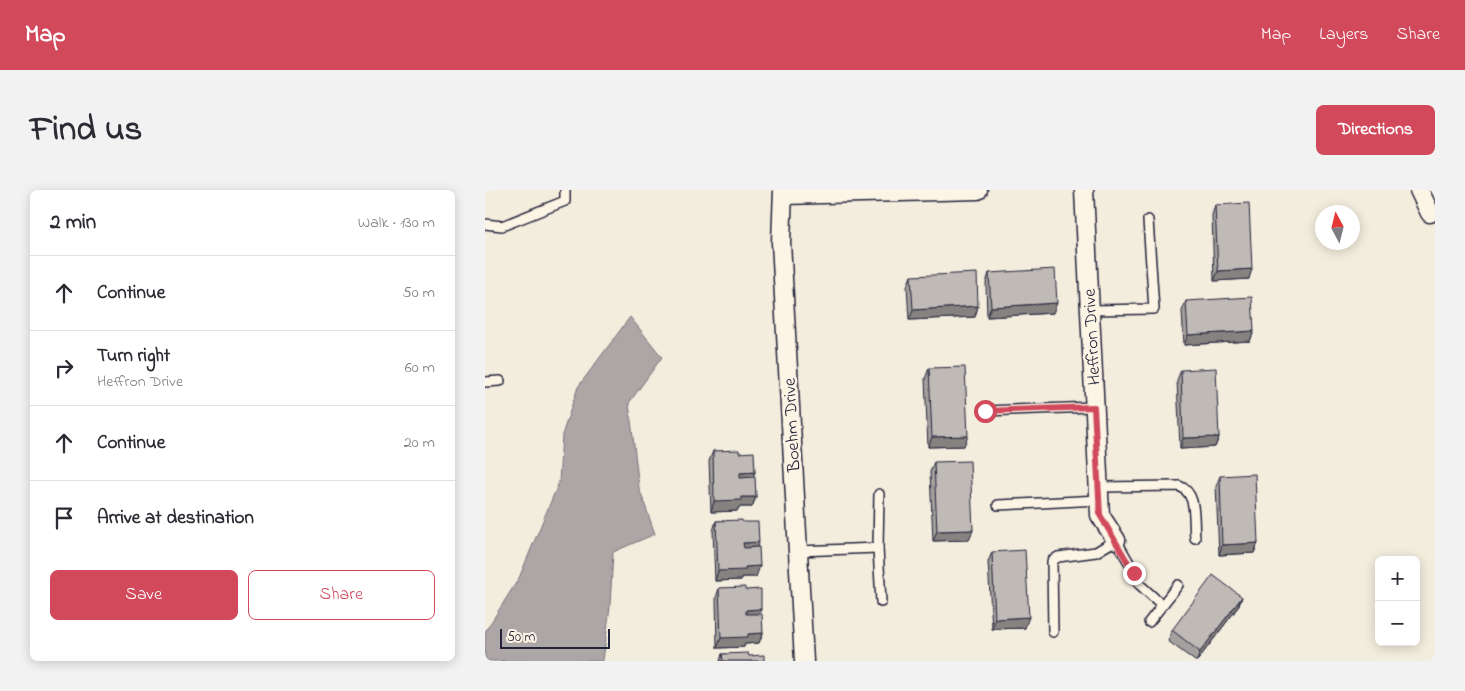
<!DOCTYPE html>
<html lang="en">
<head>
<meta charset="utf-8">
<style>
	body { margin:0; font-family:"Indie Flower",sans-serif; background:#f2f2f3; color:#2b2b33 }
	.controls { position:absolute; right:15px; bottom:15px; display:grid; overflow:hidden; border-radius:8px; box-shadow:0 2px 12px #0003 }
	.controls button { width:45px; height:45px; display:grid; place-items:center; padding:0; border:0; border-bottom:1px solid #e1e1e2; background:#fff; color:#2b2b33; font:25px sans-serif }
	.compass { position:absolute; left:830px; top:15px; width:45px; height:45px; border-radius:50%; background:#fff; box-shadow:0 2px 12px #0003; rotate:353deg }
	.scale { position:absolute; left:15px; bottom:12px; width:110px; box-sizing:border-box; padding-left:5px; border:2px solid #22223b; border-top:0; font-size:14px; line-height:18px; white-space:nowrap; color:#22223b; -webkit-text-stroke:4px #fcf5e5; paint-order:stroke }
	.stop { position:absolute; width:15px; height:15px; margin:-11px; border:4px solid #d1495b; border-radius:50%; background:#fff }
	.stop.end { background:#d1495b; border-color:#fff; box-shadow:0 1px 5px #0008 }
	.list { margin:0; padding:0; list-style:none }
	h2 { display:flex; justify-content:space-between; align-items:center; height:65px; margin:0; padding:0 20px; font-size:21px }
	h2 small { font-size:16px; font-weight:400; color:#7c7c81 }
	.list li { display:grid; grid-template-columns:32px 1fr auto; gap:15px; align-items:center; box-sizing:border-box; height:75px; padding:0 20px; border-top:1px solid #e1e1e2 }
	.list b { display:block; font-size:19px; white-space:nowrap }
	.list p { margin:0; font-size:16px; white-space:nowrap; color:#7c7c81 }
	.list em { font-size:16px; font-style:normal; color:#7c7c81 }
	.actions { display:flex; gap:10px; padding:15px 20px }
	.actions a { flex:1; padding:11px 0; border:1px solid #d1495b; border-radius:8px; text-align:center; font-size:18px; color:#d1495b }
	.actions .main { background:#d1495b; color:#fff }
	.icon { flex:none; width:28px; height:28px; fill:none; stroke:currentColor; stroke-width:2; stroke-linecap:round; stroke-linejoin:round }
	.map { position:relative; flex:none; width:950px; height:471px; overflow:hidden; border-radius:8px }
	header { display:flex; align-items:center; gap:30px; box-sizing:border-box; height:70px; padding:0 25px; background:#d1495b; color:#fff }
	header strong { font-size:24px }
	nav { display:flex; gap:28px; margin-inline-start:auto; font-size:18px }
	.intro { display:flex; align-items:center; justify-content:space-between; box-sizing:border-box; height:120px; padding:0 30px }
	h1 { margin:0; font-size:35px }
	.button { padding:12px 22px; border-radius:8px; background:#d1495b; color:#fff; font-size:18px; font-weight:700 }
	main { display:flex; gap:30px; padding:0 30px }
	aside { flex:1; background:#fff; border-radius:8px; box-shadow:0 2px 12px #0003 }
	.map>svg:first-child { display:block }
</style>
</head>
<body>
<header>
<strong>Map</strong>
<nav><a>Map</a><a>Layers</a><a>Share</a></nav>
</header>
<div class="intro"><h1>Find us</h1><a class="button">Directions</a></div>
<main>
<aside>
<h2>2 min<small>Walk · 130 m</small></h2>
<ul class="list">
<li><svg class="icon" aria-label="ahead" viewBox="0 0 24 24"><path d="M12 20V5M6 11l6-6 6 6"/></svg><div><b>Continue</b></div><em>50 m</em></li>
<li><svg class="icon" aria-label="right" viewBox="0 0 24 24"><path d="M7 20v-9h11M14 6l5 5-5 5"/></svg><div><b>Turn right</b><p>Heffron Drive</p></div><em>60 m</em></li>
<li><svg class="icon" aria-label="ahead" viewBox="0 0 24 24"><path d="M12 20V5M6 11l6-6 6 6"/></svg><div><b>Continue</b></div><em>20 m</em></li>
<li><svg class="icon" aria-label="arrive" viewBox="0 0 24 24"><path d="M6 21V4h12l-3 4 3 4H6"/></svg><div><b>Arrive at destination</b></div></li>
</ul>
<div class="actions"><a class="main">Save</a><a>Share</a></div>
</aside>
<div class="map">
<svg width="950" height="471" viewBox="0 0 950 471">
	<rect width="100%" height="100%" fill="#f3edde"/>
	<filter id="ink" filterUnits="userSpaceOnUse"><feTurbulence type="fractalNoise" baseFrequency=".02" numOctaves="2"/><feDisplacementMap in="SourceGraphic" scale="10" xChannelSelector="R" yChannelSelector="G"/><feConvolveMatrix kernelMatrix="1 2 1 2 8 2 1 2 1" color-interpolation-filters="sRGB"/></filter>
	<g filter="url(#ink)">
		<polygon fill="#aca7a6" stroke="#75727b" points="145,127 177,167 144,213 154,298 170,344 128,362 125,416 118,471 0,471 0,442 34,388 74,292 77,245 93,197"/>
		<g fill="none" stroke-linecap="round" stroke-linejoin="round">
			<g stroke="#22223b" stroke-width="12">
				<g id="lane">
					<polyline points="0,34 17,36 80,11 80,0"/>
					<polyline points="604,120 669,119 663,30"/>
					<polyline points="0,192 15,191"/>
					<polyline points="500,221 609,217"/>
					<path d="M613 297 694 296C713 303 708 330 710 348"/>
					<polyline points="513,315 614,310"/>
					<polyline points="393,358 396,412"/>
					<polyline points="313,361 393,358 394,304"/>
					<polyline points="664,432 693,395"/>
					<polyline points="568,442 567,371 573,367 611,362 631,350 646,376 654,394 677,415"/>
				</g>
			</g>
			<g stroke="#22223b" stroke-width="21">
				<g id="street">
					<polyline points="298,0 296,52 319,471"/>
					<polyline points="599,0 615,325 631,350"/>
					<polyline points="934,0 945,23"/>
					<polyline points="299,5 493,0"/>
				</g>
			</g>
			<use href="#lane" stroke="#fcf5e5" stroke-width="9"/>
			<use href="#street" stroke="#fcf5e5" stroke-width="18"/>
		</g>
		<g fill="#a4a09d" stroke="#22223b">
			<polygon points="730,15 764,89 729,91 727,25"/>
			<polygon points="504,83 568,123 502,127 501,93"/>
			<polygon points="426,86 493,116 490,127 424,130 422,96"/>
			<polygon points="701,111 769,141 765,151 699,155 697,121"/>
			<polygon points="444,178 479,256 443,257 440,189"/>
			<polygon points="696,180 734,247 730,257 695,259 692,190"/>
			<polygon points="228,261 254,263 270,282 268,287 271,307 267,317 254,317 252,321 226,322 224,271"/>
			<polygon points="449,272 488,340 484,350 448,351 445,282"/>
			<polygon points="735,286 773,353 769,363 734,365 731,296"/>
			<polygon points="231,331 258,332 272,357 271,387 258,387 256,390 230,391 228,341"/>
			<polygon points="507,362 540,438 507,439 503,372"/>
			<polygon points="234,398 260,400 276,419 274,424 278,443 274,453 260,454 259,457 232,458 231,408"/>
			<polygon points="757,407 753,417 712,471 710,471 683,451 687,440"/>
			<polygon points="237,464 264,466 279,471 235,471"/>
		</g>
		<g fill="#86827f" stroke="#22223b">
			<polygon points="767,79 764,89 729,91 733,81"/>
			<polygon points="572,113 568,123 502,127 506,117"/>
			<polygon points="493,116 490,127 424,130 428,120"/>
			<polygon points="769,141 765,151 699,155 703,145"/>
			<polygon points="483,246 479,256 443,257 447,247"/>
			<polygon points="734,247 730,257 695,259 698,248"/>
			<polygon points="270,282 266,292 251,293 255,283"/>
			<polygon points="256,307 271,307 267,317 254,317 252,321 226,322 229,311"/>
			<polygon points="488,340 484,350 448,351 452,341"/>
			<polygon points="274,352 270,362 255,363 258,353"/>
			<polygon points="773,353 769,363 734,365 737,355"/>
			<polygon points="275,376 271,387 258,387 256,390 230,391 233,381 260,377"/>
			<polygon points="757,407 753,417 712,471 715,462"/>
			<polygon points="276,419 273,429 257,430 261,420"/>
			<polygon points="544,427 540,438 507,439 510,429"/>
			<polygon points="278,443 274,453 260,454 259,457 232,458 236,448 263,444"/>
		</g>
		<g fill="#bfbab6" stroke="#22223b">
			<polygon points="764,13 767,79 733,81 730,15"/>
			<polygon points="570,79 572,113 506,117 504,83"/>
			<polygon points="492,83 493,116 428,120 426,86"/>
			<polygon points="767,107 769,141 703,145 701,111"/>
			<polygon points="480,177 483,246 447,247 444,178"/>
			<polygon points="731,178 734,247 698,248 696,180"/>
			<polygon points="254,260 254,263 269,262 270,282 255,283 255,288 270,287 271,307 256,307 256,310 229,311 228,261"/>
			<polygon points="485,271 488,340 452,341 449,272"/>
			<polygon points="770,284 773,353 737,355 735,286"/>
			<polygon points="257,330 258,332 273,332 274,352 258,353 259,358 274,357 275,376 260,377 260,380 233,381 231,331"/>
			<polygon points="540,360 544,427 510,429 507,362"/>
			<polygon points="728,385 757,407 715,462 687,440"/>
			<polygon points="260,397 260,400 276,399 276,419 261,420 261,424 277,424 278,443 263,444 263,447 236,448 234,398"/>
			<polygon points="263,463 264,466 279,465 279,471 238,471 237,464"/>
		</g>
	</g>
	<g fill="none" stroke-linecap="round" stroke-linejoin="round" filter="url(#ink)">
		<polyline stroke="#d1495b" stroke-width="6" points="500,221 609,217 615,325 649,383"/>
	</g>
	<g text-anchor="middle" stroke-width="5" stroke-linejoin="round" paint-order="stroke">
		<g font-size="18" fill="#22223b" stroke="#fcf5e5">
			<text transform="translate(606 147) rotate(-93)" y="6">Heffron Drive</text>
			<text transform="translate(306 235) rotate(-93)" y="6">Boehm Drive</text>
		</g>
	</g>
</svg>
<div class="controls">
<button>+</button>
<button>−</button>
</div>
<svg class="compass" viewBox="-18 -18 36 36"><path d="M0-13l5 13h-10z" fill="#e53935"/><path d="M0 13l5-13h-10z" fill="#7c7c81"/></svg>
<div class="scale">50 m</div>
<div class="stop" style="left:500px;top:221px"></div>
<div class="stop end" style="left:649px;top:383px"></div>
</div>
</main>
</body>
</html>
